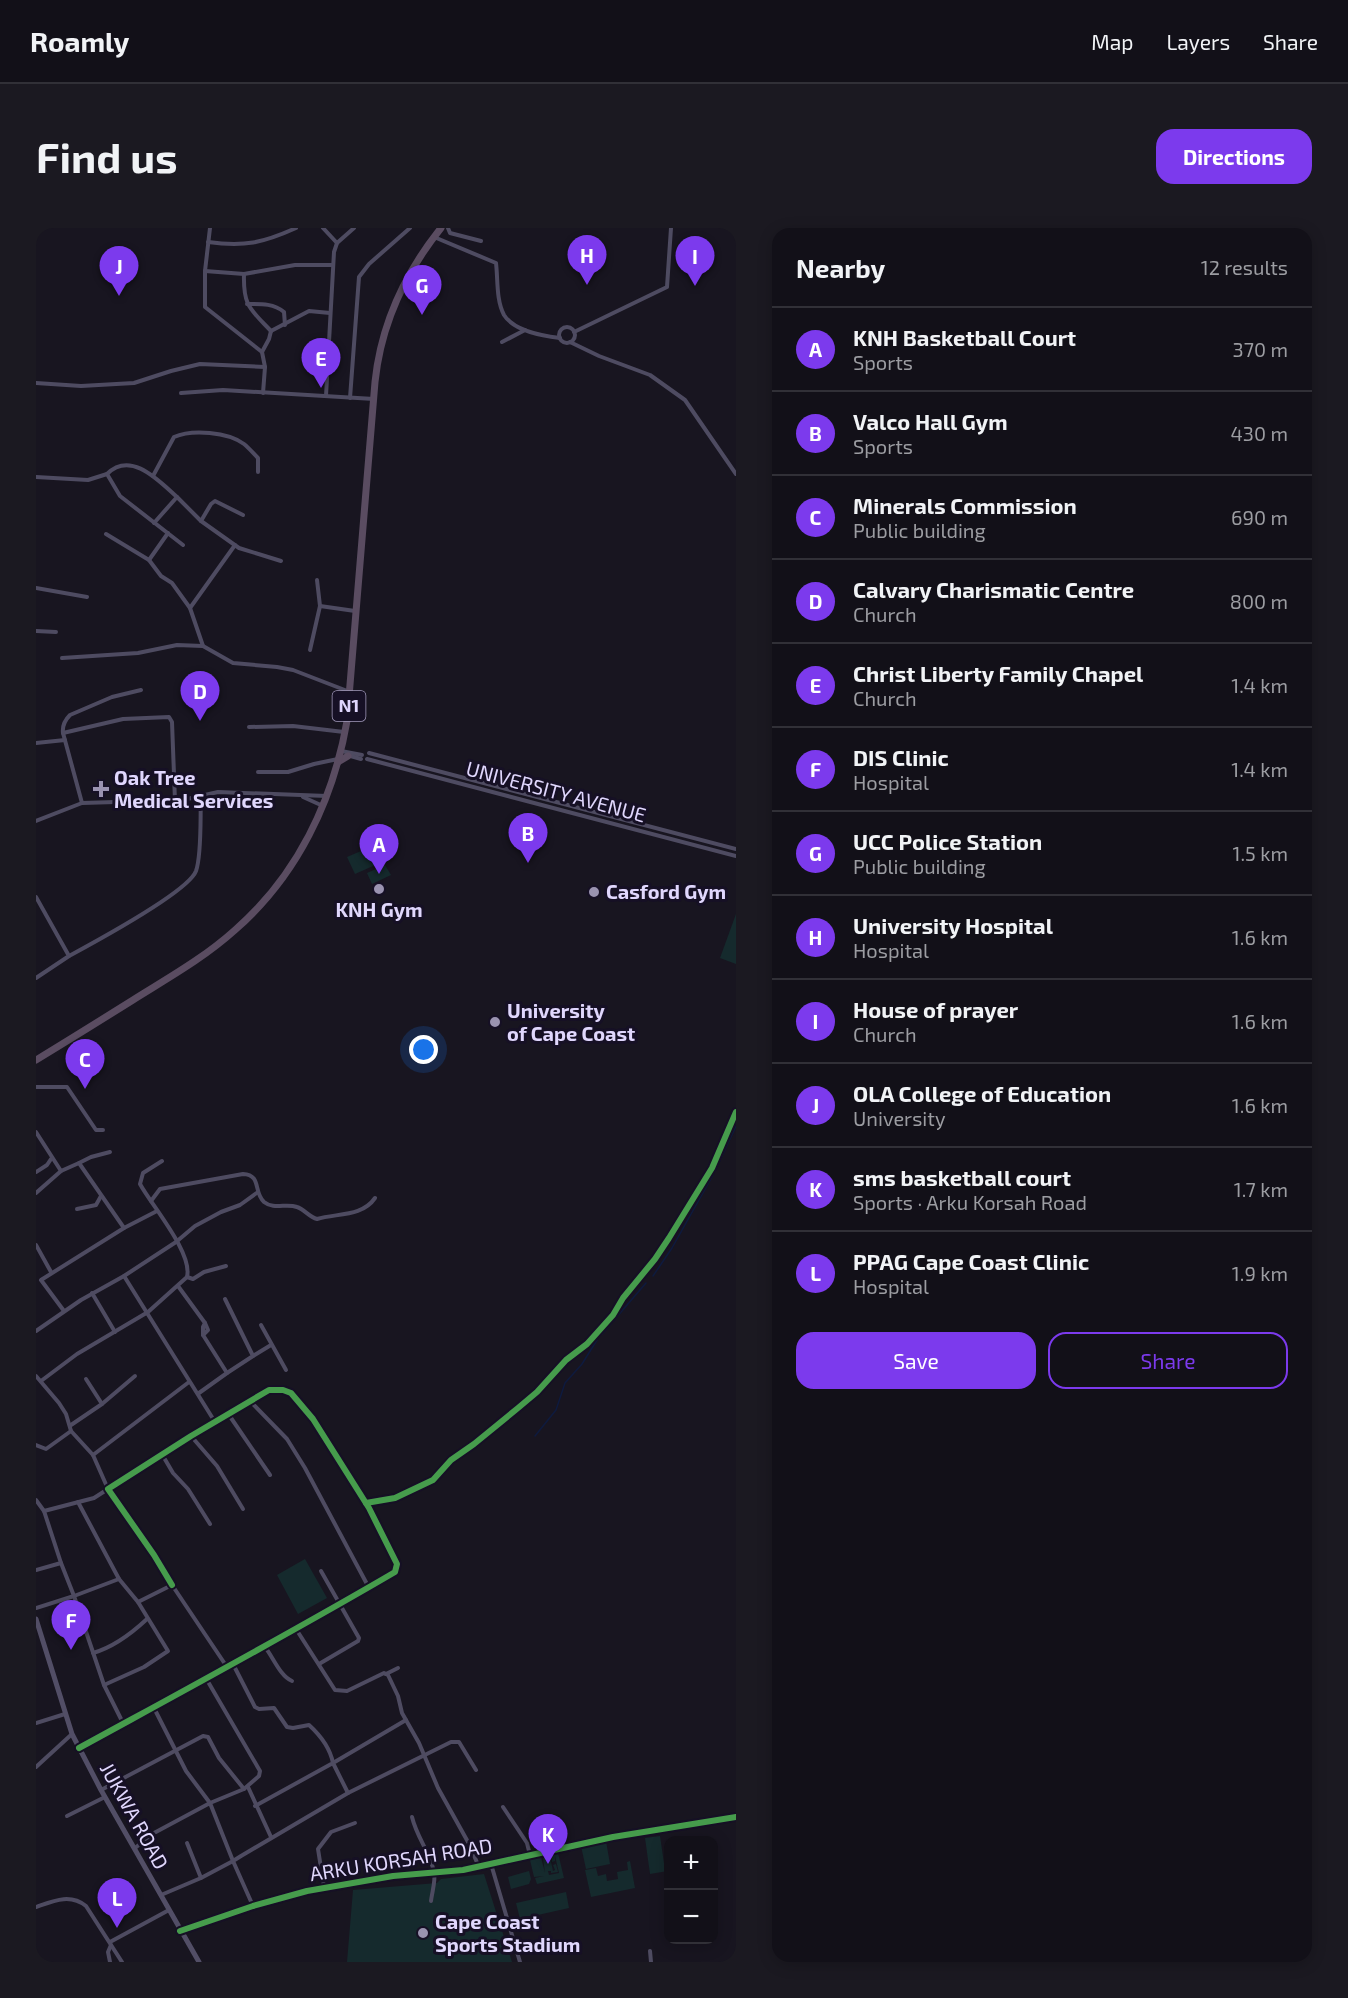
<!DOCTYPE html>
<html lang="en">
<head>
<meta charset="utf-8">
<style>
	body { margin:0; font-family:"Exo 2",sans-serif; background:#1b1921; color:#f1f3f6 }
	.controls { position:absolute; right:18px; bottom:18px; display:grid; overflow:hidden; border-radius:12px; box-shadow:0 3px 15px #0003 }
	.controls button { width:54px; height:54px; display:grid; place-items:center; padding:0; border:0; border-bottom:2px solid #313037; background:#121018; color:#f1f3f6; font:30px sans-serif }
	.you { position:absolute; left:388px; top:822px; width:21px; height:21px; margin:-15px; border:4px solid #fff; border-radius:50%; background:#1a73e8; box-shadow:0 0 0 9px #1a73e833 }
	.badge { display:grid; place-items:center; width:39px; height:39px; border-radius:50%; background:#7c3aed; color:#fff; font-size:20px; font-weight:700 }
	.pin { position:absolute; translate:-50% -50px; filter:drop-shadow(0 2px 3px #0008) }
	.pin::after { content:''; position:absolute; top:32px; width:21px; height:18px; background:inherit; clip-path:polygon(0 0,100% 0,50% 100%) }
	.list { margin:0; padding:0; list-style:none }
	h2 { display:flex; justify-content:space-between; align-items:center; height:78px; margin:0; padding:0 24px; font-size:26px }
	h2 small { font-size:20px; font-weight:400; color:#9c9da2 }
	.list li { display:grid; grid-template-columns:39px 1fr auto; gap:18px; align-items:center; box-sizing:border-box; height:84px; padding:0 24px; border-top:2px solid #313037 }
	.list b { display:block; font-size:22px; white-space:nowrap }
	.list p { margin:0; font-size:20px; white-space:nowrap; color:#9c9da2 }
	.list em { font-size:20px; font-style:normal; color:#9c9da2 }
	.actions { display:flex; gap:12px; padding:18px 24px }
	.actions a { flex:1; padding:14px 0; border:2px solid #7c3aed; border-radius:18px; text-align:center; font-size:21px; color:#7c3aed }
	.actions .main { background:#7c3aed; color:#fff }
	.map { position:relative; flex:none; width:700px; height:1734px; overflow:hidden; border-radius:18px }
	header { display:flex; align-items:center; gap:36px; box-sizing:border-box; height:84px; padding:0 30px; background:#121018; border-bottom:2px solid #313037 }
	header strong { font-size:28px }
	nav { display:flex; gap:33px; margin-inline-start:auto; font-size:21px }
	.intro { display:flex; align-items:center; justify-content:space-between; box-sizing:border-box; height:144px; padding:0 36px }
	h1 { margin:0; font-size:42px }
	.button { padding:15px 27px; border-radius:18px; background:#7c3aed; color:#fff; font-size:21px; font-weight:700 }
	main { display:flex; gap:36px; padding:0 36px }
	aside { flex:1; background:#121018; border-radius:18px; box-shadow:0 3px 15px #0003 }
	.map>svg:first-child { display:block }
</style>
</head>
<body>
<header>
<strong>Roamly</strong>
<nav><a>Map</a><a>Layers</a><a>Share</a></nav>
</header>
<div class="intro"><h1>Find us</h1><a class="button">Directions</a></div>
<main>
<div class="map">
<svg width="700" height="1734" viewBox="0 0 700 1734">
	<rect width="100%" height="100%" fill="#181520"/>
	<g fill="#152a2d">
		<rect x="477" y="597" width="18" height="10"/>
		<polygon points="339,617 346,634 319,646 311,629"/>
		<polygon points="349,637 355,647 336,656 331,645"/>
		<polygon points="700,686 700,736 684,730"/>
		<polygon points="269,1331 291,1370 262,1386 241,1347"/>
		<polygon points="624,1608 628,1635 632,1634 632,1643 614,1646 609,1610"/>
		<polygon points="570,1613 574,1636 550,1641 545,1618"/>
		<polygon points="522,1625 528,1650 501,1656 499,1650 508,1648 498,1649 494,1632 505,1629 509,1645 507,1630 514,1629 517,1643 519,1642 517,1637 520,1636 522,1644 515,1645 515,1643 512,1643 513,1647 523,1645 519,1628 519,1633 516,1634 515,1627"/>
		<polygon points="594,1633 599,1660 555,1669 549,1642 560,1640 562,1648 570,1646 571,1653 582,1651 581,1644 592,1642 591,1634"/>
		<polygon points="493,1643 495,1651 493,1656 475,1661 472,1649"/>
		<polygon points="448,1646 476,1734 311,1734 317,1662 401,1655 405,1651"/>
		<polygon points="530,1664 533,1680 484,1691 480,1675"/>
	</g>
	<g fill="none" stroke-linecap="round" stroke-linejoin="round">
		<g stroke="#0e1a3e" stroke-width="1.5">
			<polyline points="679,943 700,898"/>
			<polyline points="617,1048 636,1020 677,947"/>
			<polyline points="566,1106 610,1055"/>
			<polyline points="499,1208 520,1182 529,1155 546,1136 561,1112"/>
		</g>
		<g stroke="#4e4b61" stroke-width="4">
			<polyline points="174,0 169,43 169,79 226,124"/>
			<polyline points="287,0 301,15"/>
			<polyline points="412,0 414,5 445,13"/>
			<path d="M398 9 460 35C462 51 460 72 468 87 478 103 507 108 524 110"/>
			<path d="M172 14C208 19 227 15 260 0"/>
			<polyline points="169,43 208,46 259,37 296,37"/>
			<path d="M208 46C207 78 214 81 235 103"/>
			<path d="M211 76C224 76 237 75 248 84L249 97"/>
			<circle cx="531" cy="107" r="8"/>
			<polyline points="235,103 273,83 294,85"/>
			<polyline points="538,104 631,59 635,0"/>
			<polyline points="466,114 489,102"/>
			<polyline points="534,114 563,128 614,147 649,172 700,246"/>
			<polyline points="0,155 45,158 98,155 135,143 164,136 229,139"/>
			<polyline points="145,165 187,162 338,171"/>
			<polyline points="227,165 229,139 226,124 233,111 235,103"/>
			<polyline points="290,168 298,24 301,15 318,0"/>
			<polyline points="314,170 323,49 333,36 374,0"/>
			<path d="M71 246C95 222 123 253 141 269L118 295"/>
			<path d="M117 248 138 209C156 201 192 204 208 216 213 220 217 225 222 230V244"/>
			<polyline points="0,249 52,252 71,246 84,268 147,317"/>
			<polyline points="141,269 165,293 203,320 245,333"/>
			<polyline points="165,293 175,276 179,273 207,287"/>
			<polyline points="70,306 113,332 125,348 136,355 154,380 167,418 197,435 241,439 257,442 314,464"/>
			<polyline points="113,332 132,305"/>
			<polyline points="281,352 284,378 319,383"/>
			<polyline points="0,360 51,369"/>
			<polyline points="154,380 199,317"/>
			<polyline points="0,403 20,404"/>
			<polyline points="274,422 284,378"/>
			<polyline points="26,430 102,425 141,417 167,418"/>
			<polyline points="213,499 257,498 308,504"/>
			<polyline points="27,505 87,491 133,489 136,494 139,573"/>
			<polyline points="0,515 29,512"/>
			<polyline points="305,523 326,527"/>
			<polyline points="333,525 700,621"/>
			<polyline points="311,527 325,531"/>
			<polyline points="331,531 700,628"/>
			<polyline points="222,544 252,544 278,536 302,531"/>
			<polyline points="267,569 287,578"/>
			<path d="M46 575 27 505C26 497 29 492 34 487L76 469 105 462"/>
			<polyline points="0,593 46,575 147,572 182,564 291,568"/>
			<polyline points="0,669 33,728 0,750"/>
			<path d="M33 728C57 715 152 664 160 643 166 626 164 588 165 568"/>
			<polyline points="0,859 31,859 60,902 67,902"/>
			<polyline points="0,904 25,943 43,935 88,1000"/>
			<polyline points="43,935 55,929 74,924"/>
			<polyline points="0,944 11,937 15,931"/>
			<polyline points="0,965 25,943"/>
			<path d="M115 973 124 961 207 946C226 947 217 964 228 974 238 982 250 975 261 979 268 981 273 989 281 991 301 985 326 989 339 970"/>
			<polyline points="41,981 60,977 65,968"/>
			<polyline points="0,1017 15,1044"/>
			<polyline points="88,1048 179,1194"/>
			<polyline points="151,1049 157,1051 168,1044 190,1038"/>
			<polyline points="142,1058 169,1095 167,1099 167,1107 191,1145 163,1165"/>
			<polyline points="56,1065 79,1104"/>
			<polyline points="189,1071 217,1128 191,1145"/>
			<polyline points="28,1083 5,1052 88,1000 121,983"/>
			<polyline points="225,1097 250,1142"/>
			<polyline points="0,1103 45,1072 88,1048 140,1014 159,998 185,984 204,977 222,964"/>
			<polyline points="167,1107 172,1102 169,1095"/>
			<polyline points="217,1128 235,1117"/>
			<polyline points="0,1148 23,1175 30,1186 35,1203 57,1227 72,1261 58,1270 8,1283"/>
			<path d="M5 1153 41 1126 112 1084 151 1049C157 1025 116 978 104 956L107 945 126 933"/>
			<polyline points="214,1173 251,1211 269,1240 332,1358"/>
			<polyline points="66,1176 99,1148"/>
			<polyline points="193,1187 234,1247"/>
			<polyline points="35,1197 66,1176 50,1151"/>
			<polyline points="155,1208 181,1238 207,1281"/>
			<polyline points="0,1217 10,1221 35,1203"/>
			<polyline points="57,1227 153,1154"/>
			<polyline points="127,1228 137,1245 152,1261 174,1296"/>
			<polyline points="0,1272 8,1283 25,1335 0,1342"/>
			<polyline points="42,1274 83,1351 102,1374 136,1357 191,1439"/>
			<polyline points="330,1275 359,1270 397,1252 415,1232 438,1216 482,1180 501,1164 530,1132 551,1116 577,1087 587,1070 619,1031 633,1010 676,940 700,884"/>
			<polyline points="83,1351 38,1368 68,1457 87,1495"/>
			<polyline points="0,1380 38,1368 25,1335"/>
			<polyline points="260,1401 299,1462 311,1463 348,1445 352,1447 362,1468 366,1485 383,1515 402,1560 432,1614 443,1639"/>
			<path d="M229 1419C237 1429 244 1448 256 1453"/>
			<path d="M57 1425C78 1419 96 1405 111 1391"/>
			<path d="M197 1436 219 1479 223 1481 238 1480 251 1499 257 1500 273 1497C284 1507 294 1520 297 1535L219 1578"/>
			<polyline points="283,1436 322,1413 323,1410 285,1343"/>
			<polyline points="350,1446 362,1440"/>
			<polyline points="68,1457 108,1439 132,1423 102,1374"/>
			<polyline points="117,1478 150,1543 174,1575 208,1561 223,1548 224,1543 171,1452"/>
			<polyline points="0,1495 29,1486"/>
			<path d="M43 1520C149 1462 255 1405 359 1344L361 1336 333 1280 277 1191 255 1165 247 1162H233L155 1208 72 1261 118 1327 136 1357"/>
			<polyline points="0,1539 36,1506"/>
			<polyline points="212,1559 235,1609"/>
			<polyline points="65,1562 167,1508 172,1509 183,1530 208,1561"/>
			<polyline points="312,1565 297,1535 370,1492"/>
			<polyline points="467,1579 491,1615 494,1627"/>
			<polyline points="31,1588 69,1569"/>
			<path d="M376 1589C381 1610 394 1624 398 1644 400 1652 396 1664 395 1673"/>
			<polyline points="151,1615 165,1650"/>
			<polyline points="99,1620 118,1605 174,1575 197,1633 165,1650 125,1667"/>
			<polyline points="455,1636 484,1734"/>
			<polyline points="288,1659 282,1621 295,1604 319,1595"/>
			<polyline points="217,1678 197,1633 205,1628 312,1565 415,1514 423,1514 440,1542"/>
			<path d="M0 1679C17 1673 34 1665 50 1678L86 1734"/>
			<polyline points="145,1703 217,1678 271,1663 357,1648 427,1642 577,1609 700,1589"/>
			<polyline points="74,1714 133,1682"/>
			<polyline points="614,1723 615,1734"/>
			<polyline points="74,1734 72,1724 75,1717"/>
		</g>
		<polyline stroke="#524e66" stroke-width="5" points="0,1391 36,1506 65,1562 163,1734"/>
		<g stroke="#5a4c61" stroke-width="7">
			<polyline points="302,534 312,528"/>
			<path d="M0 832C33 812 65 792 97 772 132 750 168 730 199 702 261 648 297 573 311 493L339 154C345 96 369 45 405 0"/>
		</g>
		<g stroke="#161025" stroke-width="10">
			<g id="cycleway">
				<polyline points="330,1275 359,1270 397,1252 415,1232 438,1216 482,1180 501,1164 530,1132 551,1116 577,1087 587,1070 619,1031 633,1010 676,940 700,884"/>
				<path d="M43 1520C149 1462 255 1405 359 1344L361 1336 333 1280 277 1191 255 1165 247 1162H233L155 1208 72 1261 118 1327 136 1357"/>
				<polyline points="144,1703 217,1678 271,1663 357,1648 427,1642 577,1609 700,1589"/>
			</g>
		</g>
		<use href="#cycleway" stroke="#469c4c" stroke-width="6"/>
	</g>
	<g fill="#9a93b0" stroke="#161025" stroke-width="2">
		<path d="M62 552h6v6h6v6h-6v6h-6v-6h-6v-6h6z"/>
		<circle cx="343" cy="661" r="6"/>
		<circle cx="558" cy="664" r="6"/>
		<circle cx="459" cy="794" r="6"/>
		<circle cx="387" cy="1705" r="6"/>
	</g>
	<g text-anchor="middle" stroke-width="6" stroke-linejoin="round" paint-order="stroke">
		<rect fill="#161025" stroke="#a39bbc" stroke-width="1.5" x="296.5" y="463" width="33" height="30" rx="4.5"/>
		<g font-size="18" font-weight="bold" fill="#e0d7fd">
			<text x="313" y="484">N1</text>
		</g>
		<g font-size="20" font-weight="bold" fill="#e0d7fd" stroke="#161025" text-anchor="start">
			<text x="78" y="557">Oak Tree<tspan x="78" dy="23">Medical Services</tspan></text>
			<text x="570" y="671">Casford Gym</text>
			<text x="343" y="689" text-anchor="middle">KNH Gym</text>
			<text x="471" y="790">University<tspan x="471" dy="23">of Cape Coast</tspan></text>
			<text x="399" y="1701">Cape Coast<tspan x="399" dy="23">Sports Stadium</tspan></text>
		</g>
		<g font-size="20" fill="#e0d7fd" stroke="#161025">
			<text transform="translate(520 564) rotate(15)" y="7">UNIVERSITY AVENUE</text>
			<text transform="translate(98 1588) rotate(61)" y="7">JUKWA ROAD</text>
			<text transform="translate(365 1632) rotate(-9)" y="7">ARKU KORSAH ROAD</text>
		</g>
	</g>
</svg>
<div class="controls">
<button>+</button>
<button>−</button>
</div>
<div class="you"></div>
<div class="pin badge" style="left:343px;top:646px">A</div>
<div class="pin badge" style="left:492px;top:635px">B</div>
<div class="pin badge" style="left:49px;top:861px">C</div>
<div class="pin badge" style="left:164px;top:493px">D</div>
<div class="pin badge" style="left:285px;top:160px">E</div>
<div class="pin badge" style="left:35px;top:1422px">F</div>
<div class="pin badge" style="left:386px;top:87px">G</div>
<div class="pin badge" style="left:551px;top:57px">H</div>
<div class="pin badge" style="left:659px;top:58px">I</div>
<div class="pin badge" style="left:83px;top:68px">J</div>
<div class="pin badge" style="left:512px;top:1636px">K</div>
<div class="pin badge" style="left:81px;top:1700px">L</div>
</div>
<aside>
<h2>Nearby<small>12 results</small></h2>
<ul class="list">
<li><span class="badge">A</span><div><b>KNH Basketball Court</b><p>Sports</p></div><em>370 m</em></li>
<li><span class="badge">B</span><div><b>Valco Hall Gym</b><p>Sports</p></div><em>430 m</em></li>
<li><span class="badge">C</span><div><b>Minerals Commission</b><p>Public building</p></div><em>690 m</em></li>
<li><span class="badge">D</span><div><b>Calvary Charismatic Centre</b><p>Church</p></div><em>800 m</em></li>
<li><span class="badge">E</span><div><b>Christ Liberty Family Chapel</b><p>Church</p></div><em>1.4 km</em></li>
<li><span class="badge">F</span><div><b>DIS Clinic</b><p>Hospital</p></div><em>1.4 km</em></li>
<li><span class="badge">G</span><div><b>UCC Police Station</b><p>Public building</p></div><em>1.5 km</em></li>
<li><span class="badge">H</span><div><b>University Hospital</b><p>Hospital</p></div><em>1.6 km</em></li>
<li><span class="badge">I</span><div><b>House of prayer</b><p>Church</p></div><em>1.6 km</em></li>
<li><span class="badge">J</span><div><b>OLA College of Education</b><p>University</p></div><em>1.6 km</em></li>
<li><span class="badge">K</span><div><b>sms basketball court</b><p>Sports · Arku Korsah Road</p></div><em>1.7 km</em></li>
<li><span class="badge">L</span><div><b>PPAG Cape Coast Clinic</b><p>Hospital</p></div><em>1.9 km</em></li>
</ul>
<div class="actions"><a class="main">Save</a><a>Share</a></div>
</aside>
</main>
</body>
</html>
